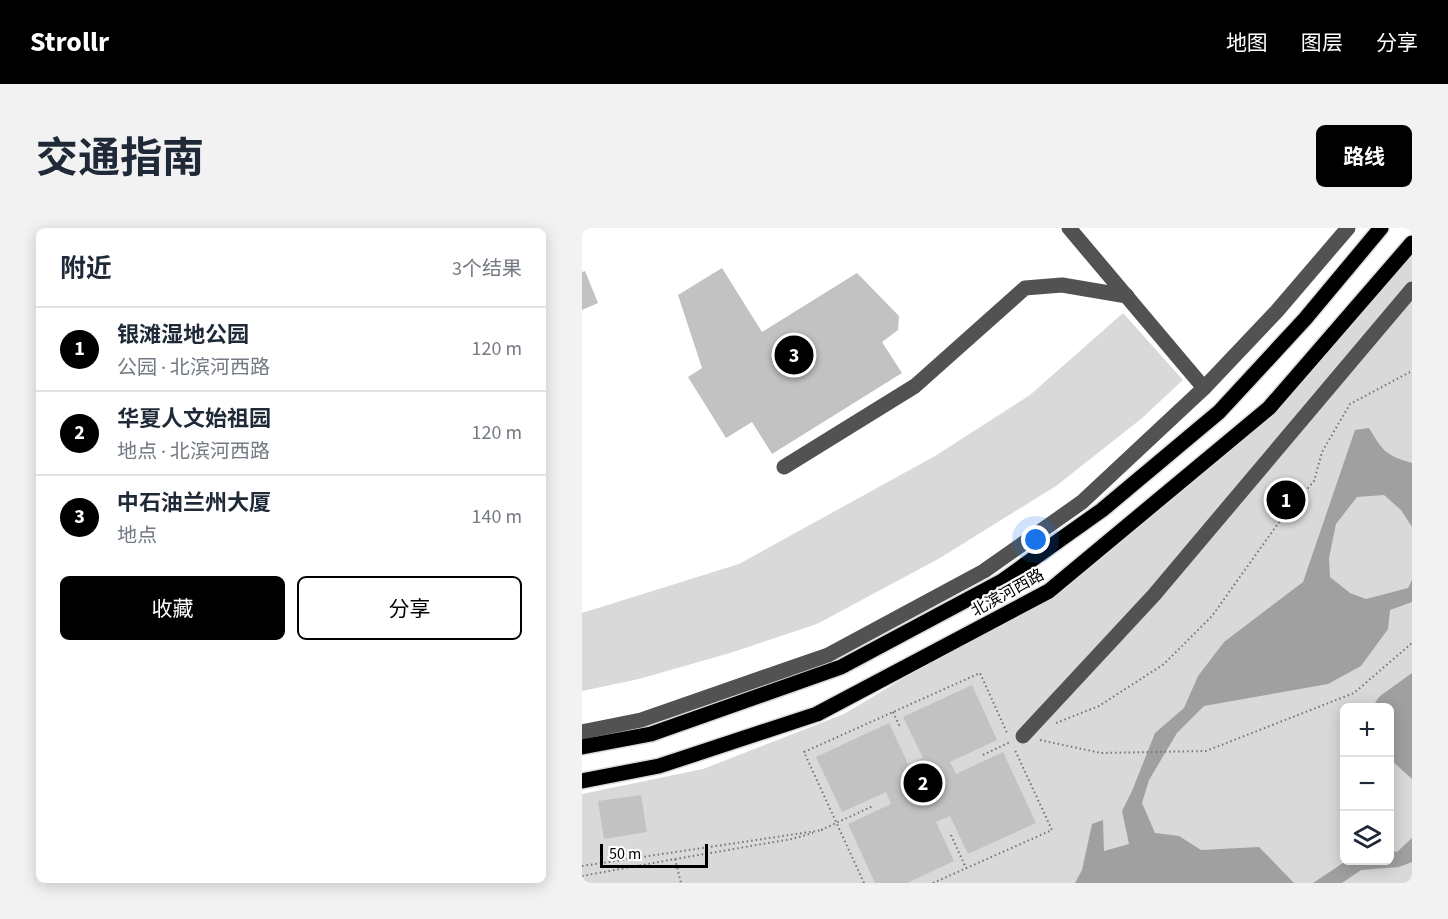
<!DOCTYPE html>
<html lang="zh">
<head>
<meta charset="utf-8">
<style>
	body { margin:0; font-family:"Source Sans 3","Noto Sans SC",sans-serif; background:#f2f2f3; color:#1f2937 }
	.controls { position:absolute; right:18px; bottom:18px; display:grid; overflow:hidden; border-radius:9px; box-shadow:0 3px 15px #0003 }
	.controls button { width:54px; height:54px; display:grid; place-items:center; padding:0; border:0; border-bottom:2px solid #e0e1e3; background:#fff; color:#1f2937; font:30px sans-serif }
	.scale { position:absolute; left:18px; bottom:15px; width:108px; box-sizing:border-box; padding-left:6px; border:3px solid #000; border-top:0; font-size:16px; line-height:21px; white-space:nowrap; color:#000; -webkit-text-stroke:4px #fff; paint-order:stroke }
	.you { position:absolute; left:454px; top:312px; width:21px; height:21px; margin:-15px; border:4px solid #fff; border-radius:50%; background:#1a73e8; box-shadow:0 0 0 9px #1a73e833 }
	.badge { display:grid; place-items:center; width:39px; height:39px; border-radius:50%; background:#000; color:#fff; font-size:20px; font-weight:700 }
	.pin { position:absolute; translate:-50% -50%; border:3px solid #fff; box-shadow:0 2px 6px #0006 }
	.list { margin:0; padding:0; list-style:none }
	h2 { display:flex; justify-content:space-between; align-items:center; height:78px; margin:0; padding:0 24px; font-size:26px }
	h2 small { font-size:20px; font-weight:400; color:#747a83 }
	.list li { display:grid; grid-template-columns:39px 1fr auto; gap:18px; align-items:center; box-sizing:border-box; height:84px; padding:0 24px; border-top:2px solid #e0e1e3 }
	.list b { display:block; font-size:22px; white-space:nowrap }
	.list p { margin:0; font-size:20px; white-space:nowrap; color:#747a83 }
	.list em { font-size:20px; font-style:normal; color:#747a83 }
	.actions { display:flex; gap:12px; padding:18px 24px }
	.actions a { flex:1; padding:14px 0; border:2px solid #000; border-radius:9px; text-align:center; font-size:21px; color:#000 }
	.actions .main { background:#000; color:#fff }
	.icon { flex:none; width:33px; height:33px; fill:none; stroke:currentColor; stroke-width:2; stroke-linecap:round; stroke-linejoin:round }
	.map { position:relative; flex:none; width:830px; height:655px; overflow:hidden; border-radius:9px }
	header { display:flex; align-items:center; gap:36px; box-sizing:border-box; height:84px; padding:0 30px; background:#000; color:#fff }
	header strong { font-size:28px }
	nav { display:flex; gap:33px; margin-inline-start:auto; font-size:21px }
	.intro { display:flex; align-items:center; justify-content:space-between; box-sizing:border-box; height:144px; padding:0 36px }
	h1 { margin:0; font-size:42px }
	.button { padding:15px 27px; border-radius:9px; background:#000; color:#fff; font-size:21px; font-weight:700 }
	main { display:flex; gap:36px; padding:0 36px }
	aside { flex:1; background:#fff; border-radius:9px; box-shadow:0 3px 15px #0003 }
	.map>svg:first-child { display:block }
</style>
</head>
<body>
<header>
<strong>Strollr</strong>
<nav><a>地图</a><a>图层</a><a>分享</a></nav>
</header>
<div class="intro"><h1>交通指南</h1><a class="button">路线</a></div>
<main>
<aside>
<h2>附近<small>3个结果</small></h2>
<ul class="list">
<li><span class="badge">1</span><div><b>银滩湿地公园</b><p>公园 · 北滨河西路</p></div><em>120 m</em></li>
<li><span class="badge">2</span><div><b>华夏人文始祖园</b><p>地点 · 北滨河西路</p></div><em>120 m</em></li>
<li><span class="badge">3</span><div><b>中石油兰州大厦</b><p>地点</p></div><em>140 m</em></li>
</ul>
<div class="actions"><a class="main">收藏</a><a>分享</a></div>
</aside>
<div class="map">
<svg width="830" height="655" viewBox="0 0 830 655">
	<rect width="100%" height="100%" fill="#fff"/>
	<g fill="#d9d9d9" fill-rule="evenodd">
		<path d="M830 15V655H0V566L121 541 262 486 467 363 687 180ZM762 479H808V632H762Z"/>
		<polygon points="541,85 601,152 559,191 474,258 358,330 235,396 148,425 57,451 0,463 0,385 157,336 353,228 448,167"/>
	</g>
	<g fill="#a0a0a0">
		<path d="M787 200C801 223 803 227 830 235V299L819 282 802 267 775 269 754 296 747 330 748 349 768 365 784 371 826 360 830 352V374L808 382 806 401 779 438 746 456 622 478 595 505 567 552 560 575 573 605 597 608 619 622 677 619 712 655H493L500 642 510 596 521 592 522 623 547 616 540 583 550 563 573 505 602 480 616 448 642 414 721 354 773 202Z"/>
		<polygon points="830,445 830,551 808,531 808,479 790,479 798,468"/>
		<polygon points="830,610 830,634 817,639 779,642 760,655 731,655 764,633 808,632 808,622 815,624"/>
	</g>
	<g fill="#c2c2c2">
		<polygon points="140,40 180,104 275,45 317,88 316,102 300,114 320,145 190,226 170,194 144,210 106,149 120,140 96,67"/>
		<polygon points="3,43 16,75 0,82 0,44"/>
		<polygon points="390,457 415,512 368,534 374,546 421,524 454,595 386,626 368,588 354,594 372,633 325,655 293,655 266,596 309,576 304,564 260,584 234,529 307,495 326,536 341,530 321,489"/>
		<polygon points="59,567 65,604 22,611 16,573"/>
	</g>
	<g fill="none" stroke-linecap="round" stroke-linejoin="round">
		<g stroke="#dbdbdb" stroke-width="18">
			<g id="major">
				<polyline points="0,519 69,506 259,439 420,353 520,282 637,184 723,91 799,0"/>
				<polyline points="0,553 77,538 235,486 467,363 687,180 830,15"/>
			</g>
		</g>
		<g stroke="#747474" stroke-width="2" stroke-dasharray="1.5 3" stroke-linecap="butt">
			<polyline points="311,484 318,499"/>
			<polyline points="474,495 517,478 582,436 630,388 695,297 732,253 740,224 768,176 830,143"/>
			<polyline points="458,512 519,525 624,523 772,465 830,415"/>
			<polyline points="401,527 428,514"/>
			<polyline points="239,602 291,578"/>
			<polyline points="369,607 384,640"/>
			<polyline points="93,631 210,611 231,605"/>
			<polyline points="0,638 241,602"/>
			<polyline points="0,648 93,631 99,655"/>
			<polyline points="282,655 222,524 398,445 426,507"/>
			<polyline points="351,655 470,602 432,520"/>
		</g>
		<g stroke="#525252" stroke-width="15">
			<polyline points="487,0 622,160"/>
			<polyline points="202,239 333,158 443,60 480,57 545,68"/>
			<polyline points="0,504 59,492 246,427 402,343 500,274 622,160 695,83 766,0"/>
			<polyline points="441,508 572,367 830,61"/>
		</g>
		<use href="#major" stroke="#000" stroke-width="15"/>
	</g>
	<g text-anchor="middle" stroke-width="4.5" stroke-linejoin="round" paint-order="stroke">
		<g font-size="16" fill="#000" stroke="#fff">
			<text transform="translate(425 364) rotate(-29)" y="6">北滨河西路</text>
		</g>
	</g>
</svg>
<div class="controls">
<button>+</button>
<button>−</button>
<button><svg class="icon" aria-label="layers" viewBox="0 0 24 24"><path d="M12 4l9 5-9 5-9-5zM3 14l9 5 9-5"/></svg></button>
</div>
<div class="scale">50 m</div>
<div class="you"></div>
<div class="pin badge" style="left:704px;top:272px">1</div>
<div class="pin badge" style="left:341px;top:555px">2</div>
<div class="pin badge" style="left:212px;top:127px">3</div>
</div>
</main>
</body>
</html>
